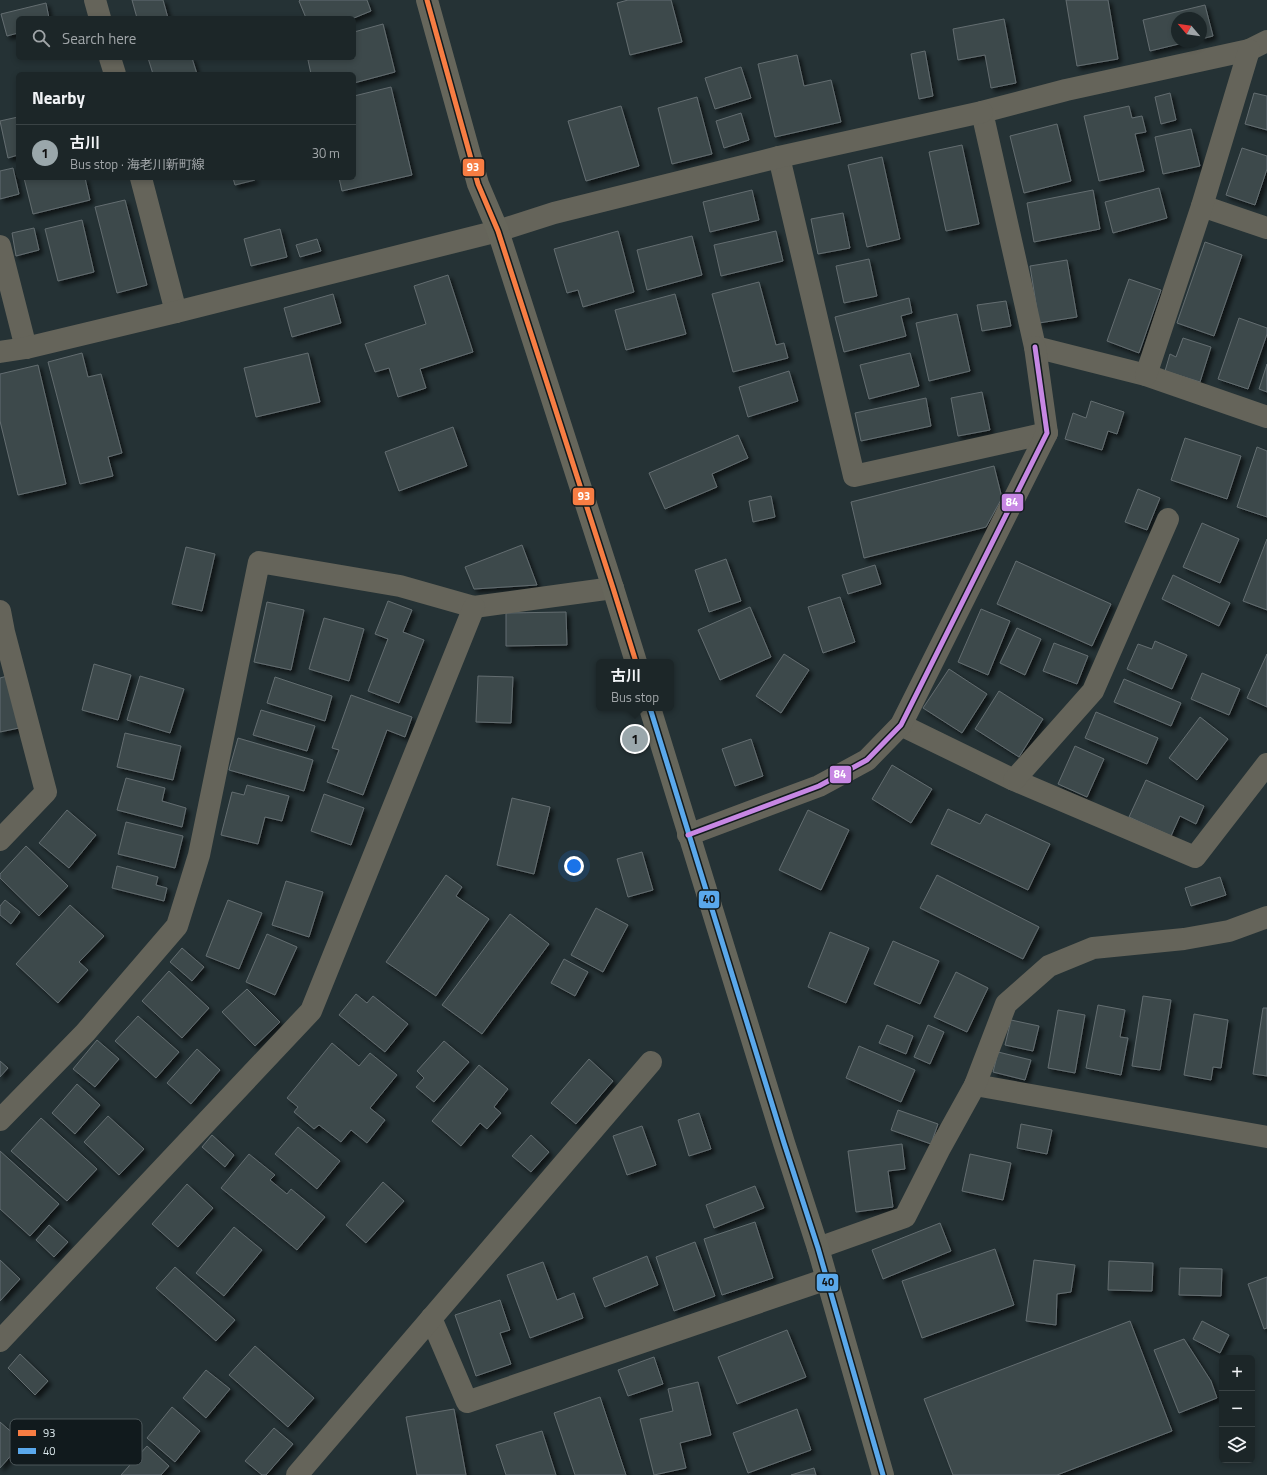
<!DOCTYPE html>
<html lang="en">
<head>
<meta charset="utf-8">
<style>
	body { margin:0; font-family:"Titillium Web","Noto Sans JP",sans-serif; background:#252e30; color:#f1f3f6 }
	.controls { position:absolute; right:12px; bottom:12px; display:grid; overflow:hidden; border-radius:6px; box-shadow:0 2px 6px #0003 }
	.controls button { width:36px; height:36px; display:grid; place-items:center; padding:0; border:0; border-bottom:1px solid #3a4345; background:#1c2628; color:#f1f3f6; font:20px sans-serif }
	.compass { position:absolute; left:1171px; top:12px; width:36px; height:36px; border-radius:50%; background:#1c2628; box-shadow:0 2px 6px #0003; rotate:299deg }
	.you { position:absolute; left:574px; top:866px; width:14px; height:14px; margin:-10px; border:3px solid #fff; border-radius:50%; background:#1a73e8; box-shadow:0 0 0 6px #1a73e833 }
	.badge { display:grid; place-items:center; width:26px; height:26px; border-radius:50%; background:#9aa7ab; color:#111; font-size:13px; font-weight:700 }
	.pin { position:absolute; translate:-50% -50%; border:2px solid #fff; box-shadow:0 1px 4px #0006 }
	.popup { position:absolute; left:596px; top:659px; width:78px; height:52px; box-sizing:border-box; display:grid; place-content:center; border-radius:6px; background:#1c2628; filter:drop-shadow(0 1px 3px #0005); font-size:13px; white-space:nowrap; color:#a0a5a8 }
	.popup b { font-size:15px; color:#f1f3f6 }
	.popup::after { content:''; position:absolute; left:50%; top:100%; margin-left:-8px; border:8px solid transparent; border-top-color:#1c2628 }
	.list { margin:0; padding:0; list-style:none }
	h2 { display:flex; justify-content:space-between; align-items:center; height:52px; margin:0; padding:0 16px; font-size:17px }
	h2 small { font-size:13px; font-weight:400; color:#a0a5a8 }
	.list li { display:grid; grid-template-columns:26px 1fr auto; gap:12px; align-items:center; box-sizing:border-box; height:56px; padding:0 16px; border-top:1px solid #3a4345 }
	.list b { display:block; font-size:15px; white-space:nowrap }
	.list p { margin:0; font-size:13px; white-space:nowrap; color:#a0a5a8 }
	.list em { font-size:13px; font-style:normal; color:#a0a5a8 }
	.icon { flex:none; width:22px; height:22px; fill:none; stroke:currentColor; stroke-width:2; stroke-linecap:round; stroke-linejoin:round }
	.map { position:relative; flex:none; width:1267px; height:1475px; overflow:hidden }
	.search { position:absolute; background:#1c2628; box-shadow:0 2px 6px #0003; left:16px; top:16px; width:340px; height:44px; display:flex; align-items:center; gap:10px; box-sizing:border-box; padding:0 14px; border-radius:6px; color:#a0a5a8; font-size:15px }
	.panel { position:absolute; background:#1c2628; box-shadow:0 2px 6px #0003; left:16px; top:72px; width:340px; height:108px; border-radius:6px }
	.map>svg:first-child { display:block }
</style>
</head>
<body>
<div class="map">
<svg width="1267" height="1475" viewBox="0 0 1267 1475">
	<defs>
		<filter id="shadow"><feDropShadow dx="3.5" dy="3.5" stdDeviation="2" flood-color="#0009"/></filter>
	</defs>
	<rect width="100%" height="100%" fill="#253235"/>
	<g fill="#3e494c" stroke="#636d70" filter="url(#shadow)">
		<polygon points="132,0 163,0 168,18 137,18"/>
		<polygon points="300,0 367,0 371,11 354,18 306,18 299,1"/>
		<polygon points="628,0 671,0 682,42 630,55 617,3"/>
		<polygon points="1066,0 1108,0 1118,59 1077,66"/>
		<polygon points="46,3 49,18 18,18 18,33 7,36 1,14"/>
		<polygon points="1205,5 1213,36 1201,39 1201,18 1177,18 1177,42 1187,42 1150,51 1143,20"/>
		<polygon points="1004,19 1016,83 991,88 985,55 958,60 953,29"/>
		<polygon points="383,24 395,72 354,83 354,74 311,74 308,60 317,58 354,58 354,32"/>
		<polygon points="925,51 933,96 919,99 911,54"/>
		<polygon points="797,55 804,86 831,80 841,122 775,137 758,64"/>
		<polygon points="148,58 192,58 197,74 153,74"/>
		<polygon points="741,67 751,98 715,109 705,78"/>
		<polygon points="391,87 412,175 342,191 339,178 354,178 354,96"/>
		<polygon points="1170,93 1176,120 1161,124 1155,97"/>
		<polygon points="1254,93 1267,96 1267,130 1245,124"/>
		<polygon points="697,97 712,154 672,164 658,108"/>
		<polygon points="621,106 639,166 586,181 568,121"/>
		<polygon points="1129,106 1132,118 1142,116 1146,132 1135,134 1144,171 1099,181 1084,116"/>
		<polygon points="741,113 749,140 724,148 716,121"/>
		<polygon points="18,117 18,155 8,158 0,121"/>
		<polygon points="1057,124 1071,181 1024,193 1010,136"/>
		<polygon points="1191,129 1200,166 1163,174 1155,137"/>
		<polygon points="962,145 979,224 946,231 929,152"/>
		<polygon points="1242,148 1267,156 1267,169 1255,205 1226,195"/>
		<polygon points="882,157 900,239 867,247 848,165"/>
		<polygon points="13,168 19,194 0,199 0,171"/>
		<polygon points="24,178 85,178 90,200 33,214"/>
		<polygon points="233,178 254,178 255,180 235,185"/>
		<polygon points="1159,188 1167,218 1113,233 1105,202"/>
		<polygon points="752,190 759,220 710,232 703,202"/>
		<polygon points="1093,190 1100,229 1034,242 1027,203"/>
		<polygon points="125,200 147,285 117,293 95,207"/>
		<polygon points="843,213 850,248 818,254 811,219"/>
		<polygon points="82,220 94,272 58,281 45,229"/>
		<polygon points="34,228 39,250 16,256 12,233"/>
		<polygon points="280,229 287,257 251,266 244,239"/>
		<polygon points="618,231 634,292 583,307 578,290 567,293 554,249"/>
		<polygon points="776,231 783,261 721,276 714,245"/>
		<polygon points="692,236 702,275 647,290 637,250"/>
		<polygon points="317,239 321,251 300,257 296,245"/>
		<polygon points="1205,242 1242,255 1214,336 1177,323"/>
		<polygon points="869,259 877,296 844,303 836,266"/>
		<polygon points="1067,260 1077,317 1039,323 1030,266"/>
		<polygon points="448,275 473,352 420,369 426,388 398,397 389,368 375,372 365,344 426,324 414,286"/>
		<polygon points="1129,279 1161,290 1139,353 1107,341"/>
		<polygon points="759,282 776,345 784,343 788,358 733,372 712,294"/>
		<polygon points="333,294 341,323 292,337 284,308"/>
		<polygon points="675,294 686,334 626,350 615,310"/>
		<polygon points="909,298 912,313 901,316 906,336 844,352 835,317"/>
		<polygon points="1006,301 1011,326 982,331 977,305"/>
		<polygon points="957,314 970,371 929,381 916,323"/>
		<polygon points="1239,318 1267,328 1267,334 1248,389 1218,379"/>
		<polygon points="1183,338 1211,347 1200,382 1165,371 1170,354 1176,357"/>
		<polygon points="82,353 88,377 101,374 122,453 108,457 113,476 80,484 48,362"/>
		<polygon points="308,353 320,402 256,417 244,368"/>
		<polygon points="910,353 919,386 869,399 860,365"/>
		<polygon points="1267,364 1267,392 1259,389"/>
		<polygon points="38,365 66,484 18,495 0,421 0,374"/>
		<polygon points="789,371 798,401 748,417 739,387"/>
		<polygon points="982,392 990,430 958,436 951,398"/>
		<polygon points="926,398 931,426 861,441 855,413"/>
		<polygon points="1091,401 1124,412 1117,434 1108,431 1102,450 1065,439 1073,413 1086,418"/>
		<polygon points="453,427 467,466 399,491 385,452"/>
		<polygon points="738,435 748,458 712,474 717,487 665,509 649,473"/>
		<polygon points="1185,438 1241,456 1227,499 1171,480"/>
		<polygon points="1257,447 1267,451 1267,517 1237,507"/>
		<polygon points="994,466 1002,498 986,527 864,558 851,502"/>
		<polygon points="1138,489 1160,498 1147,530 1125,522"/>
		<polygon points="771,496 775,517 753,522 749,501"/>
		<polygon points="1202,523 1239,539 1220,583 1183,567"/>
		<polygon points="1267,539 1267,610 1243,601"/>
		<polygon points="522,545 537,585 474,589 465,567"/>
		<polygon points="186,547 215,554 202,611 172,604"/>
		<polygon points="726,559 741,601 709,612 695,570"/>
		<polygon points="1016,561 1111,604 1092,646 997,604"/>
		<polygon points="875,565 881,584 848,594 842,575"/>
		<polygon points="1173,575 1230,603 1219,626 1162,599"/>
		<polygon points="840,597 855,642 823,653 808,607"/>
		<polygon points="388,601 412,610 403,632 424,640 399,703 368,691 388,639 375,634"/>
		<polygon points="267,602 304,610 291,670 254,662"/>
		<polygon points="750,607 771,657 720,680 698,630"/>
		<polygon points="981,609 1010,621 988,675 958,662"/>
		<polygon points="566,612 567,645 506,646 506,613"/>
		<polygon points="324,618 364,629 349,681 309,669"/>
		<polygon points="1017,628 1041,639 1025,675 1000,663"/>
		<polygon points="1155,641 1187,655 1172,689 1127,669 1138,644 1152,649"/>
		<polygon points="1054,643 1088,656 1077,684 1043,671"/>
		<polygon points="784,654 809,670 781,713 756,696"/>
		<polygon points="1267,654 1267,707 1247,698"/>
		<polygon points="94,664 131,675 118,720 82,710"/>
		<polygon points="949,669 987,694 962,733 923,708"/>
		<polygon points="1202,673 1240,689 1229,715 1191,699"/>
		<polygon points="7,676 19,728 0,732 0,678"/>
		<polygon points="140,676 184,689 170,733 127,720"/>
		<polygon points="478,676 513,677 511,723 476,722"/>
		<polygon points="275,677 332,696 325,721 267,703"/>
		<polygon points="1124,679 1181,703 1171,726 1114,702"/>
		<polygon points="999,691 1043,719 1019,757 975,729"/>
		<polygon points="351,695 412,717 405,737 387,730 363,795 327,782 339,750 332,748"/>
		<polygon points="261,710 315,726 307,751 253,735"/>
		<polygon points="1096,712 1158,738 1147,764 1085,738"/>
		<polygon points="1200,717 1228,739 1197,780 1169,758"/>
		<polygon points="125,733 181,746 173,780 117,767"/>
		<polygon points="238,738 313,760 304,791 229,770"/>
		<polygon points="751,739 763,776 735,786 722,749"/>
		<polygon points="1075,746 1104,759 1087,797 1058,784"/>
		<polygon points="892,765 932,789 911,823 872,799"/>
		<polygon points="126,778 165,788 162,801 186,808 182,827 117,810"/>
		<polygon points="1146,780 1204,806 1196,824 1180,816 1171,836 1129,817"/>
		<polygon points="247,785 289,796 282,821 265,817 258,844 221,835 232,792 244,795"/>
		<polygon points="324,794 364,808 351,845 311,831"/>
		<polygon points="512,798 550,807 534,874 497,865"/>
		<polygon points="948,809 980,824 986,814 1050,844 1028,890 931,844"/>
		<polygon points="67,810 96,835 69,868 39,843"/>
		<polygon points="808,810 849,830 821,890 779,870"/>
		<polygon points="126,822 183,836 175,868 118,854"/>
		<polygon points="26,846 68,886 39,916 0,878 0,874"/>
		<polygon points="642,852 653,890 628,897 617,859"/>
		<polygon points="117,866 158,877 156,885 167,888 164,901 112,888"/>
		<polygon points="446,875 462,887 456,896 489,919 436,996 386,962"/>
		<polygon points="937,875 1039,927 1023,959 920,908"/>
		<polygon points="1220,877 1226,895 1191,906 1185,888"/>
		<polygon points="286,881 323,892 309,937 272,925"/>
		<polygon points="5,900 20,912 11,924 0,915 0,906"/>
		<polygon points="228,900 262,913 239,969 206,956"/>
		<polygon points="70,905 104,936 79,962 88,970 58,1003 16,964"/>
		<polygon points="596,908 628,925 603,972 571,955"/>
		<polygon points="510,914 549,944 482,1034 442,1005"/>
		<polygon points="830,932 869,948 846,1003 808,987"/>
		<polygon points="267,934 297,947 275,995 246,982"/>
		<polygon points="893,941 939,961 920,1004 874,984"/>
		<polygon points="182,948 204,967 192,981 170,962"/>
		<polygon points="564,959 588,972 575,996 551,983"/>
		<polygon points="169,971 209,1008 182,1038 142,1001"/>
		<polygon points="956,972 988,988 967,1032 934,1017"/>
		<polygon points="247,989 280,1022 255,1046 222,1012"/>
		<polygon points="356,994 367,1003 373,996 408,1024 385,1052 339,1015"/>
		<polygon points="1143,996 1171,1000 1160,1070 1132,1066"/>
		<polygon points="1098,1005 1125,1010 1120,1037 1128,1038 1121,1075 1086,1068"/>
		<polygon points="1263,1008 1267,1008 1267,1076 1253,1074"/>
		<polygon points="1058,1010 1085,1015 1075,1073 1048,1068"/>
		<polygon points="1194,1014 1228,1020 1221,1068 1213,1067 1211,1080 1184,1075"/>
		<polygon points="138,1016 179,1052 156,1078 115,1041"/>
		<polygon points="1011,1020 1039,1026 1033,1051 1005,1045"/>
		<polygon points="887,1025 913,1036 906,1054 879,1043"/>
		<polygon points="928,1025 944,1032 930,1064 914,1057"/>
		<polygon points="97,1040 119,1059 95,1087 73,1069"/>
		<polygon points="444,1041 469,1062 434,1102 416,1087 424,1078 417,1071"/>
		<polygon points="332,1043 359,1066 370,1053 397,1075 370,1108 385,1120 367,1143 351,1130 341,1142 319,1125 314,1129 294,1112 298,1107 287,1098"/>
		<polygon points="859,1046 915,1070 901,1102 846,1078"/>
		<polygon points="197,1049 220,1070 191,1104 167,1083"/>
		<polygon points="998,1052 1031,1060 1025,1080 993,1072"/>
		<polygon points="589,1059 613,1081 576,1124 551,1103"/>
		<polygon points="0,1061 8,1068 0,1077"/>
		<polygon points="479,1065 508,1089 494,1107 501,1113 487,1129 480,1123 461,1146 432,1121"/>
		<polygon points="77,1084 100,1105 75,1134 52,1113"/>
		<polygon points="898,1110 938,1124 931,1144 891,1130"/>
		<polygon points="699,1113 711,1149 689,1156 678,1120"/>
		<polygon points="108,1116 144,1149 119,1175 84,1142"/>
		<polygon points="41,1118 97,1169 67,1201 11,1151"/>
		<polygon points="1021,1124 1052,1130 1047,1154 1017,1148"/>
		<polygon points="642,1126 656,1165 627,1175 613,1136"/>
		<polygon points="298,1127 340,1161 317,1189 275,1154"/>
		<polygon points="212,1135 234,1155 225,1167 202,1147"/>
		<polygon points="531,1135 549,1152 531,1172 512,1156"/>
		<polygon points="902,1144 905,1169 888,1171 893,1207 856,1212 848,1151"/>
		<polygon points="0,1151 59,1204 30,1236 0,1209"/>
		<polygon points="249,1154 275,1175 270,1180 287,1194 291,1189 325,1217 297,1250 221,1188"/>
		<polygon points="970,1154 1011,1163 1003,1200 962,1191"/>
		<polygon points="383,1182 404,1201 366,1243 346,1225"/>
		<polygon points="187,1184 213,1208 178,1247 152,1224"/>
		<polygon points="755,1186 764,1208 714,1228 706,1205"/>
		<polygon points="755,1222 773,1278 722,1295 704,1239"/>
		<polygon points="940,1223 951,1251 883,1279 872,1250"/>
		<polygon points="49,1225 68,1242 54,1257 36,1240"/>
		<polygon points="234,1227 262,1250 224,1296 196,1273"/>
		<polygon points="695,1242 715,1296 674,1311 656,1257"/>
		<polygon points="995,1249 1014,1305 922,1338 902,1281"/>
		<polygon points="647,1256 658,1285 605,1307 593,1278"/>
		<polygon points="0,1260 20,1279 0,1301"/>
		<polygon points="1034,1260 1075,1265 1071,1292 1057,1294 1056,1325 1026,1321"/>
		<polygon points="1109,1261 1153,1263 1152,1291 1108,1290"/>
		<polygon points="543,1262 557,1300 574,1293 583,1318 530,1338 507,1275"/>
		<polygon points="175,1267 235,1320 216,1341 156,1288"/>
		<polygon points="1180,1268 1222,1269 1221,1296 1179,1295"/>
		<polygon points="1267,1277 1267,1328 1264,1329 1248,1284"/>
		<polygon points="500,1300 510,1330 500,1333 511,1364 476,1376 455,1315"/>
		<polygon points="1130,1321 1172,1431 1057,1475 953,1475 924,1399"/>
		<polygon points="1202,1321 1229,1335 1220,1353 1193,1339"/>
		<polygon points="787,1330 806,1377 737,1404 718,1357"/>
		<polygon points="1184,1339 1211,1381 1217,1398 1179,1413 1154,1350"/>
		<polygon points="255,1346 314,1398 288,1427 229,1375"/>
		<polygon points="20,1354 48,1381 35,1395 8,1368"/>
		<polygon points="654,1357 663,1384 628,1396 618,1370"/>
		<polygon points="206,1370 230,1389 206,1418 183,1398"/>
		<polygon points="698,1382 711,1435 680,1443 686,1468 654,1475 640,1419 673,1411 668,1389"/>
		<polygon points="600,1397 626,1475 575,1475 554,1413"/>
		<polygon points="172,1407 200,1431 175,1462 147,1438"/>
		<polygon points="454,1409 466,1475 417,1475 406,1417"/>
		<polygon points="797,1409 811,1450 748,1473 733,1433"/>
		<polygon points="0,1422 23,1442 0,1468"/>
		<polygon points="274,1428 293,1444 266,1475 262,1475 245,1461"/>
		<polygon points="542,1431 556,1475 506,1475 496,1445"/>
		<polygon points="147,1446 169,1466 161,1475 121,1475"/>
		<polygon points="814,1468 816,1475 791,1475"/>
	</g>
	<g fill="none" stroke-linecap="round" stroke-linejoin="round">
		<g stroke="#65645a" stroke-width="22">
			<polyline points="95,0 100,18"/>
			<polyline points="1267,41 1249,50 1066,90 982,112 1035,347 1146,375 1267,417"/>
			<polyline points="110,58 115,74"/>
			<polyline points="779,157 854,476 1047,433"/>
			<polyline points="141,178 176,312"/>
			<polyline points="1202,206 1267,228"/>
			<polyline points="0,246 26,348"/>
			<polyline points="0,352 26,348 176,312 498,231 554,213 779,157 982,112"/>
			<polyline points="1146,375 1202,206 1249,50"/>
			<polyline points="0,611 4,632 46,792 0,840"/>
			<polyline points="901,725 1014,780 1195,857 1267,764"/>
			<polyline points="1014,780 1093,691 1168,519"/>
			<polyline points="688,835 819,786 867,760 901,725 1047,433 1035,347"/>
			<polyline points="975,1085 1267,1137"/>
			<polyline points="0,1120 85,1033 177,926 199,855 259,562 400,586 474,607 613,588"/>
			<polyline points="818,1248 905,1217 939,1150 975,1085 1006,1004 1049,966 1093,948 1184,939 1229,931 1267,917"/>
			<polyline points="431,1318 467,1402 827,1279"/>
			<polyline points="0,1341 311,1011 474,607"/>
			<polyline points="297,1475 651,1062"/>
		</g>
		<g stroke="#66665b" stroke-width="22">
			<polyline points="427,0 478,184 498,231 613,588 636,662"/>
			<polyline points="650,708 784,1143 818,1248 883,1475"/>
		</g>
		<g stroke="#111a1d" stroke-width="8">
			<polyline id="bus-1" points="427,0 478,184 498,231 613,588 636,662"/>
		</g>
		<g stroke="#111a1d" stroke-width="8">
			<polyline id="bus-2" points="650,708 784,1143 818,1248 883,1475"/>
		</g>
		<g stroke="#111a1d" stroke-width="8">
			<polyline id="bus-3" points="688,835 819,786 867,760 901,725 1047,433 1035,347"/>
		</g>
		<use href="#bus-1" stroke="#f77d43" stroke-width="5"/>
		<use href="#bus-2" stroke="#5aa8eb" stroke-width="5"/>
		<use href="#bus-3" stroke="#c787e3" stroke-width="5"/>
	</g>
	<rect x="10" y="1419" width="132" height="46" rx="6" fill="#111a1d" stroke="#4d575a" stroke-width="1"/>
	<rect x="18" y="1430" width="18" height="6" fill="#f77d43"/>
	<rect x="18" y="1448" width="18" height="6" fill="#5aa8eb"/>
	<g font-size="11" fill="#d9e6ea">
		<text x="43" y="1437">93</text>
		<text x="43" y="1455">40</text>
	</g>
	<g stroke="#111a1d" stroke-width="1.5">
		<rect x="462" y="158" width="23" height="19" rx="4" fill="#f77d43"/>
		<rect x="572" y="487" width="23" height="19" rx="4" fill="#f77d43"/>
		<rect x="1001" y="493" width="23" height="19" rx="4" fill="#c787e3"/>
		<rect x="829" y="765" width="23" height="19" rx="4" fill="#c787e3"/>
		<rect x="698" y="890" width="22" height="19" rx="4" fill="#5aa8eb"/>
		<rect x="816" y="1273" width="23" height="19" rx="4" fill="#5aa8eb"/>
	</g>
	<g font-size="11" text-anchor="middle" font-weight="bold" fill="#fff">
		<text x="473" y="171">93</text>
		<text x="584" y="500">93</text>
		<text x="1012" y="506">84</text>
		<text x="840" y="778">84</text>
	</g>
	<g font-size="11" text-anchor="middle" font-weight="bold" fill="#111">
		<text x="709" y="903">40</text>
		<text x="828" y="1286">40</text>
	</g>
</svg>
<div class="controls">
<button>+</button>
<button>−</button>
<button><svg class="icon" aria-label="layers" viewBox="0 0 24 24"><path d="M12 4l9 5-9 5-9-5zM3 14l9 5 9-5"/></svg></button>
</div>
<svg class="compass" viewBox="-18 -18 36 36"><path d="M0-13l5 13h-10z" fill="#e53935"/><path d="M0 13l5-13h-10z" fill="#a0a5a8"/></svg>
<div class="you"></div>
<div class="pin badge" style="left:635px;top:739px">1</div>
<div class="popup"><b>古川</b>Bus stop</div>
<div class="search"><svg class="icon" aria-label="search" viewBox="0 0 24 24"><circle cx="10" cy="10" r="6"/><path d="M15 15l6 6"/></svg>Search here</div>
<section class="panel">
<h2>Nearby<small></small></h2>
<ul class="list">
<li><span class="badge">1</span><div><b>古川</b><p>Bus stop · 海老川新町線</p></div><em>30 m</em></li>
</ul>
</section>
</div>
</body>
</html>
